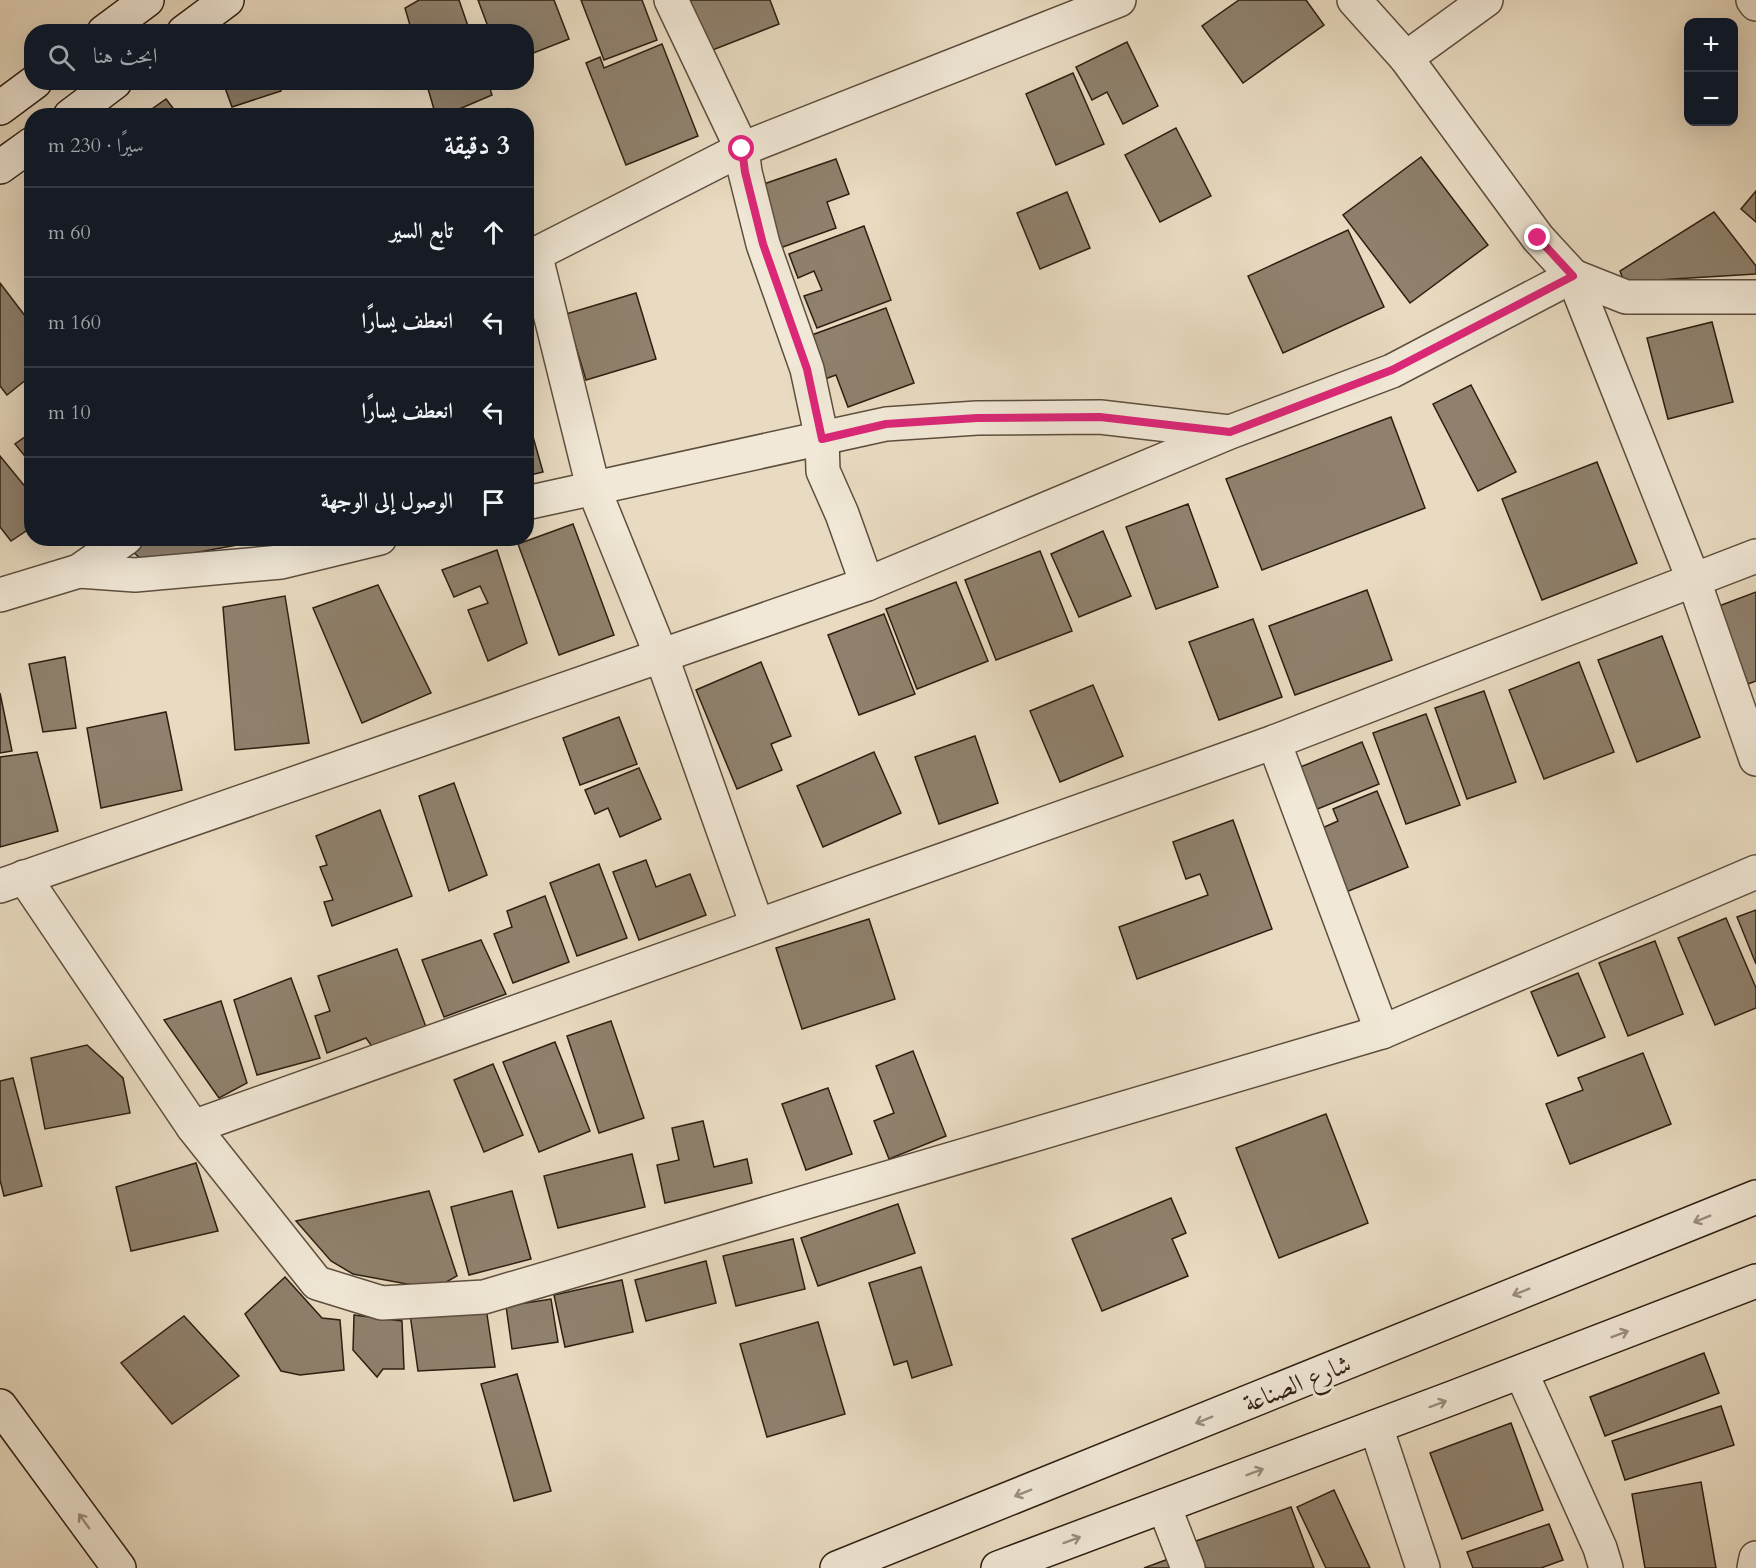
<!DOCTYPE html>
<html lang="ar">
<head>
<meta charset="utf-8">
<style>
	body { margin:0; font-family:Cardo,Amiri,serif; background:#242831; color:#f1f3f6; direction:rtl }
	.controls { position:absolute; right:18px; top:18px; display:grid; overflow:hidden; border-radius:12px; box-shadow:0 6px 24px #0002 }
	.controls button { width:54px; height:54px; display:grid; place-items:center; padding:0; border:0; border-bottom:2px solid #363941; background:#171b24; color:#f1f3f6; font:30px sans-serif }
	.stop { position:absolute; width:18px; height:18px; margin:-14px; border:4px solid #db2777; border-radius:50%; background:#fff }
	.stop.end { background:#db2777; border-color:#fff; box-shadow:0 2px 6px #0008 }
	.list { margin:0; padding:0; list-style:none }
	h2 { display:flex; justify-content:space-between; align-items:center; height:78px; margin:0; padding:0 24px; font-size:26px }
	h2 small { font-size:20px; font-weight:400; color:#9ea1a6 }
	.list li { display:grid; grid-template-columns:39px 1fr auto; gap:18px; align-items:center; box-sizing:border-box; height:90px; padding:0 24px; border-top:2px solid #363941 }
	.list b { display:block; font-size:22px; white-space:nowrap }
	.list em { font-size:20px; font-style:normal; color:#9ea1a6 }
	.icon { flex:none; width:33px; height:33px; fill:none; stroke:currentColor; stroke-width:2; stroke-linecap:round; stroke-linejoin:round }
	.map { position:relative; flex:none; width:1756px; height:1568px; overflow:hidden; direction:ltr }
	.search { position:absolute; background:#171b24; box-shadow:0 6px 24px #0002; left:24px; top:24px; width:510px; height:66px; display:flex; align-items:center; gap:15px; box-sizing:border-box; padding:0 21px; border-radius:24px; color:#9ea1a6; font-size:22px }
	.panel { position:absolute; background:#171b24; box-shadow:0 6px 24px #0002; left:24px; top:108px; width:510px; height:438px; border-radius:24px; direction:rtl }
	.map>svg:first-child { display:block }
</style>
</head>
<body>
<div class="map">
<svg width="1756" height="1568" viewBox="0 0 1756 1568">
	<rect width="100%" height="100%" fill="#e9dbc1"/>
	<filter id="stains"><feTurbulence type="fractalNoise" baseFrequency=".00333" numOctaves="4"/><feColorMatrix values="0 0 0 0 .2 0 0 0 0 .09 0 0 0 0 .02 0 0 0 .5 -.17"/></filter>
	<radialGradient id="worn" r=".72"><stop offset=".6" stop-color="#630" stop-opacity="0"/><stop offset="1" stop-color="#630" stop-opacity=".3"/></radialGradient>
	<g fill="#8f816d" stroke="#2e1f12" stroke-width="1.5">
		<polygon points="419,0 459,0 470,32 412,32 405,8"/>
		<polygon points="478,0 554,0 569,39 526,56 526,32 490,32"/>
		<polygon points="581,0 642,0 657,40 604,60"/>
		<polygon points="690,0 770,0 779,24 710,51"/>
		<polygon points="1239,0 1306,0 1324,25 1243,83 1202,26"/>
		<polygon points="1127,42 1158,106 1123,124 1107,92 1092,100 1076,67"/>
		<polygon points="662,44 698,136 626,165 586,63 600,57 604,68"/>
		<polygon points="1073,73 1104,144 1056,165 1026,94"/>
		<polygon points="223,82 280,82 281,91 232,107"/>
		<polygon points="426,82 488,82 492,95 443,116 436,116"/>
		<polygon points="166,99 179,116 142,116"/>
		<polygon points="1176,128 1211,196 1160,222 1125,155"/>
		<polygon points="1421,157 1488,245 1410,303 1343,215"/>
		<polygon points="836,159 849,194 827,202 836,228 780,248 758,186"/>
		<polygon points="1756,191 1756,222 1741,209"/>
		<polygon points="1067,192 1090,248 1040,269 1017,213"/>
		<polygon points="1714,212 1756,266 1756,274 1624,282 1620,271"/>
		<polygon points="864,226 891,300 817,328 804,296 822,290 814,271 798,278 789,254"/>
		<polygon points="1348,230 1384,307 1283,353 1248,276"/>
		<polygon points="0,283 32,325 32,375 7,395 0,386"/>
		<polygon points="636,293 656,359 586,380 566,314"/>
		<polygon points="886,308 914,383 848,407 836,375 825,379 809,336"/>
		<polygon points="1712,322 1733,402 1668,419 1647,338"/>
		<polygon points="1471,385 1516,472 1478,491 1433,404"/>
		<polygon points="526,412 543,472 526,476"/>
		<polygon points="1391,417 1425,508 1262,570 1226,479"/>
		<polygon points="32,432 32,465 15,444"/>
		<polygon points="0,456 32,495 32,527 11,541 0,527"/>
		<polygon points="1597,462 1637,563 1542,600 1502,499"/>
		<polygon points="1188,504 1218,587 1156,609 1126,527"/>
		<polygon points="573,524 614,635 559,655 518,544"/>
		<polygon points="1103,531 1131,596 1079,617 1051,554"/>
		<polygon points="141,538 239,538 243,544 144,562 128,547"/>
		<polygon points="497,550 527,643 488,661 468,610 488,603 480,586 454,597 442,570"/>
		<polygon points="1040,551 1072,631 996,660 965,580"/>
		<polygon points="956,582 988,661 917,689 886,609"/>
		<polygon points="378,585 431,693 362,723 313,608"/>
		<polygon points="1367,590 1392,660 1295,695 1269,626"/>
		<polygon points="1756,592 1756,681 1748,684 1719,606"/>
		<polygon points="285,596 309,743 235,750 223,607"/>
		<polygon points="884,614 915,694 859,715 828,635"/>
		<polygon points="1253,619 1282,697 1219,720 1189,642"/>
		<polygon points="1662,636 1700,737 1637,762 1598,660"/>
		<polygon points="65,657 76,728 43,732 29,664"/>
		<polygon points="761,662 791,736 771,744 782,770 737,789 696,690"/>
		<polygon points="1579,662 1614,752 1544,779 1509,690"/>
		<polygon points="1093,685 1123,756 1060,782 1030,711"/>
		<polygon points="1484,691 1516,782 1467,799 1435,708"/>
		<polygon points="0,693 12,751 0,753"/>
		<polygon points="166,712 182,790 101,808 87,728"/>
		<polygon points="1426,714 1460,805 1406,824 1373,733"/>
		<polygon points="619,717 637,764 580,785 563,738"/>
		<polygon points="975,736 998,803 939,824 915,757"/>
		<polygon points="1362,742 1379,784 1315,810 1298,768"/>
		<polygon points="37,752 58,831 0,847 0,757"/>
		<polygon points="874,752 901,813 823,847 797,786"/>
		<polygon points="639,768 661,819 620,837 608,808 595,814 585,790"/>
		<polygon points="454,783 487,875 449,891 419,796"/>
		<polygon points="1377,791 1408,867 1346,892 1320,829 1338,821 1333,809"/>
		<polygon points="380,810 412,896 332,926 324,902 333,900 320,867 327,865 316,836"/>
		<polygon points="1233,820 1272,929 1137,979 1119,927 1208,895 1200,874 1186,879 1173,842"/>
		<polygon points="646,860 656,887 690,874 706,915 639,940 613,872"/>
		<polygon points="599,864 627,938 577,956 550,883"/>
		<polygon points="545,896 569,962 513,983 494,934 512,927 507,911"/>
		<polygon points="1756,910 1756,964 1737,917"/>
		<polygon points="1726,918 1756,988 1756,1008 1715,1025 1678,938"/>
		<polygon points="869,919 895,999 802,1029 776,948"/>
		<polygon points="481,940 506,994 444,1017 422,960"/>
		<polygon points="1655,941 1683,1014 1628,1036 1599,963"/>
		<polygon points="397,949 426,1027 374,1049 366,1038 327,1053 315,1016 330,1011 318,976"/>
		<polygon points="1578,973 1605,1037 1558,1056 1531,992"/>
		<polygon points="291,978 320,1058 257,1075 234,1000"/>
		<polygon points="221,1001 247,1083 219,1098 164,1020"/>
		<polygon points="611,1021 644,1118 599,1133 567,1036"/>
		<polygon points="555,1042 590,1131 539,1152 503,1062"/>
		<polygon points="87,1045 123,1078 130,1113 45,1129 31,1058"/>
		<polygon points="913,1051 946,1136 889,1159 874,1121 894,1113 876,1066"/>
		<polygon points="1643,1053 1671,1124 1570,1164 1546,1104 1583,1090 1578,1078"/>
		<polygon points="493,1064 523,1135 484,1152 454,1080"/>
		<polygon points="13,1078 42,1186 4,1196 0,1180 0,1081"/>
		<polygon points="828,1088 852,1154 806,1170 782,1104"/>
		<polygon points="1326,1114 1368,1223 1279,1258 1236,1148"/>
		<polygon points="703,1121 714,1167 747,1159 752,1183 665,1203 657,1165 679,1160 672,1128"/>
		<polygon points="632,1154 645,1207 558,1228 544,1176"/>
		<polygon points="196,1163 218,1231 131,1251 116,1187"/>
		<polygon points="429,1191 457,1276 434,1289 353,1274 331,1261 296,1221"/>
		<polygon points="512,1191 531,1259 469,1275 451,1207"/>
		<polygon points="1171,1198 1186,1233 1172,1239 1188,1276 1102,1311 1072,1239"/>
		<polygon points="898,1204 915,1253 818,1286 801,1238"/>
		<polygon points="793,1239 805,1289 736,1306 723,1256"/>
		<polygon points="706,1261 716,1303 646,1321 635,1280"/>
		<polygon points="921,1267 952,1365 912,1378 907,1361 894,1365 869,1283"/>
		<polygon points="285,1277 322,1318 340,1320 344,1370 300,1375 281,1371 245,1314"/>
		<polygon points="622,1280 633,1332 565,1347 554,1295"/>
		<polygon points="551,1299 558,1342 512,1349 506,1306"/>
		<polygon points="486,1308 495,1367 418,1371 410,1314"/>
		<polygon points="354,1315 402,1321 404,1369 383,1369 377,1377 353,1350"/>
		<polygon points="184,1316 239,1376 172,1424 121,1363"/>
		<polygon points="818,1322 845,1414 767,1437 740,1344"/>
		<polygon points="1704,1353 1719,1393 1605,1436 1590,1397"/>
		<polygon points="517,1374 551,1491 514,1501 481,1384"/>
		<polygon points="1721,1406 1734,1445 1625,1480 1612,1441"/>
		<polygon points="1511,1423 1543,1510 1462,1539 1430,1453"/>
		<polygon points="1701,1482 1716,1568 1645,1568 1632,1494"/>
		<polygon points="1334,1490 1351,1527 1370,1568 1326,1568 1297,1507"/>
		<polygon points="1291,1507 1314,1568 1206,1568 1196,1541"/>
		<polygon points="1549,1524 1563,1560 1541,1568 1473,1568 1467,1552"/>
		<polygon points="1171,1558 1175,1568 1144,1568"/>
	</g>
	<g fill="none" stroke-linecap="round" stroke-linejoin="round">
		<g stroke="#5d4e3e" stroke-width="36">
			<g id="street">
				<polyline points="671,0 742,149 745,172 763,244 807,369 822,439 823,471 842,514 867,584"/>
				<polyline points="1354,0 1406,58 1538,238 1573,276 1694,581 1756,759"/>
				<polyline points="1753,0 1756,4"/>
				<polyline points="1406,58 1486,0"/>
				<polyline points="535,253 593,487 661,655 757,925"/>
				<polyline points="526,259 742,149 1119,0"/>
				<polyline points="526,503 886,424 977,418 1100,417 1229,432"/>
				<polyline points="79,571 135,575 281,562 380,538"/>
				<polyline points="0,595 79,571 126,538"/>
				<polyline points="1274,742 1382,1032"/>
				<polyline points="24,877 193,1127 317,1283 382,1303 484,1297 1382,1032 1756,872"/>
				<polyline points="0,886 867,584 1230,432 1392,371 1573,276 1626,297 1756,297"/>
				<polyline points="193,1127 1274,742 1756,556"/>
				<polyline points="1521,1372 1600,1548 1606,1568"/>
				<polyline points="1376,1427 1423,1568"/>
				<polyline points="1164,1506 1188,1568"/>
				<polyline points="1754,1568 1756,1558"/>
			</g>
		</g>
		<g stroke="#2e1f12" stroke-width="36">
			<g id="secondary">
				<polyline points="104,32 147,0"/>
				<polyline points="184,32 227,0"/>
				<polyline points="0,108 35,82"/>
				<polyline points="70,116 115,82"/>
				<polyline points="0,167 32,144"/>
				<polyline points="0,1406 119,1568"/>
				<polyline points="837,1568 1756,1197"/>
				<polyline points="998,1568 1452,1398 1756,1281"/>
			</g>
		</g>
		<use href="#street" stroke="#f1e8d7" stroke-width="33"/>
		<use href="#secondary" stroke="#f1e8d7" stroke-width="33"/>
	</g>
	<defs><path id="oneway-shaft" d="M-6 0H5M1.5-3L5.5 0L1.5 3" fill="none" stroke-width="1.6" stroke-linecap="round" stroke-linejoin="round" transform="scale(1.5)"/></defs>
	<g stroke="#998e7e">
		<use href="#oneway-shaft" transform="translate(1702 1219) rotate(158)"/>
		<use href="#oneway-shaft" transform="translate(1521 1292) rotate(158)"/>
		<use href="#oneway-shaft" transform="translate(1620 1334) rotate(-21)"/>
		<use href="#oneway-shaft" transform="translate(1438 1404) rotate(-20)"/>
		<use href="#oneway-shaft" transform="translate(1204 1420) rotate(158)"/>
		<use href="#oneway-shaft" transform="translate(1255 1472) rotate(-21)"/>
		<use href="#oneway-shaft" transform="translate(1023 1493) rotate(158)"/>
		<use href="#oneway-shaft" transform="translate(84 1521) rotate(-126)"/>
		<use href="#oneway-shaft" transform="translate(1072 1540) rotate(-20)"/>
	</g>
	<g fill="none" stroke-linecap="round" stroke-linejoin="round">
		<polyline stroke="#db2777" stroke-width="8" points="742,149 745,172 763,244 807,369 822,439 886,424 977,418 1100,417 1230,432 1392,370 1573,276 1538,238"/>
	</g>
	<g text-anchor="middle" stroke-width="6" stroke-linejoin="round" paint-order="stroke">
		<g font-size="26" fill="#2e1f12" stroke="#f1e8d7">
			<text transform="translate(1297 1383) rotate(-22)" y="9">شارع الصناعة</text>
		</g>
	</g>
	<rect width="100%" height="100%" filter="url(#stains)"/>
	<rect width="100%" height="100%" fill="url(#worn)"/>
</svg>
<div class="controls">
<button>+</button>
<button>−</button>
</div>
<div class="stop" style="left:742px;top:149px"></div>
<div class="stop end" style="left:1538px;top:238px"></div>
<div class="search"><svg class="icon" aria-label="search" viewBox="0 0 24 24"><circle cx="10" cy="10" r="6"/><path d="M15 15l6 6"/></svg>ابحث هنا</div>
<section class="panel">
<h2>3 دقيقة<small>سيرًا · 230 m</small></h2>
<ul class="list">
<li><svg class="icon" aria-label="ahead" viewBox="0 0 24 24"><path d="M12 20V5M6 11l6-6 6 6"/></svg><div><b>تابع السير</b></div><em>60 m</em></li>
<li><svg class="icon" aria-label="left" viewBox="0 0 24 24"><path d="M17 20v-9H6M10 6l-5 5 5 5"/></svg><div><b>انعطف يسارًا</b></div><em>160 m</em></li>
<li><svg class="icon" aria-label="left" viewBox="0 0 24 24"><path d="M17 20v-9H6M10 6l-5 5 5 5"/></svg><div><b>انعطف يسارًا</b></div><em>10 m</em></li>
<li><svg class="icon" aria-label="arrive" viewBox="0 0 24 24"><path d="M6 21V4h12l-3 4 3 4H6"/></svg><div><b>الوصول إلى الوجهة</b></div></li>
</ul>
</section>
</div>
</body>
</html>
